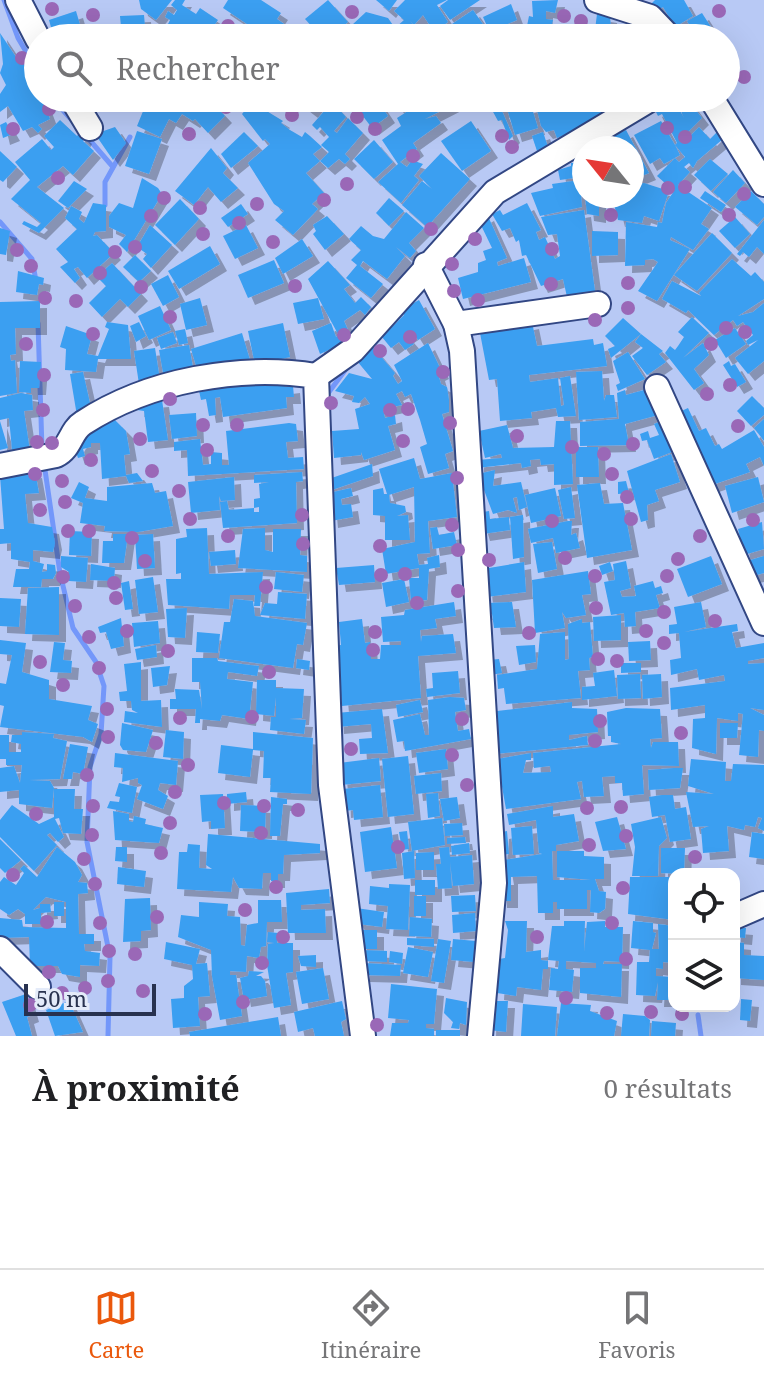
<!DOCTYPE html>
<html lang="fr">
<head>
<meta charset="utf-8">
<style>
	body { margin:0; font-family:"Noto Serif",serif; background:#f2f2f2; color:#202124 }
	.controls { position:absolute; right:24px; bottom:24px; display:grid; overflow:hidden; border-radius:16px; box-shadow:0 8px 32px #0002 }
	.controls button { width:72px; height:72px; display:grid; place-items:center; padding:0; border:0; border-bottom:2px solid #e0e0e0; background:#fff; color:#202124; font:40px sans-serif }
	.compass { position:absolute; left:572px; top:136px; width:72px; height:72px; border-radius:50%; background:#fff; box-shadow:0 8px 32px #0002; rotate:300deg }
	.scale { position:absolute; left:24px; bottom:20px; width:132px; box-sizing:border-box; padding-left:8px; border:4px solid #28324f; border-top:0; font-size:22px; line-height:28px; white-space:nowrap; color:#28324f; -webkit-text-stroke:6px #e4ebf9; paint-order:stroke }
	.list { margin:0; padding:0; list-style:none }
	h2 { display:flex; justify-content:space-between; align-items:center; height:104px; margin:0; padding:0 32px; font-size:34px }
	h2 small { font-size:26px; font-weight:400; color:#757577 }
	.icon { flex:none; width:44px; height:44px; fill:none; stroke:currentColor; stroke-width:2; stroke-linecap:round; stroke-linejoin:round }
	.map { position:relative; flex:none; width:764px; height:1036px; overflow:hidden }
	.search { position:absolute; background:#fff; box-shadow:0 8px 32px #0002; left:24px; right:24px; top:24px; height:88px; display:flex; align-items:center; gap:20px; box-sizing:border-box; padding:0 28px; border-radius:44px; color:#757577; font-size:30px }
	.sheet { height:232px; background:#fff }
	nav { display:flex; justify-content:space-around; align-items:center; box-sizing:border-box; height:112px; border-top:2px solid #e0e0e0; background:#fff; font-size:22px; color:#757577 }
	nav a { display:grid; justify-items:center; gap:4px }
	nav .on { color:#ea580c }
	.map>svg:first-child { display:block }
</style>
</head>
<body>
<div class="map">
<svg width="764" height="1036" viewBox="0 0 764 1036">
	<defs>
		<filter id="shadow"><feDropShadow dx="7" dy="7" stdDeviation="0" flood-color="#0004"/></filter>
	</defs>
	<rect width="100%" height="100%" fill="#b8c9f5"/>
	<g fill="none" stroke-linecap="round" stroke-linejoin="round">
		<g stroke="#7397fa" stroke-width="5">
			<polyline points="4,0 18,38 38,72"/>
			<polyline points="52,98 78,127"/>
			<polyline points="87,137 113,167"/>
			<polyline points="105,205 105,182 130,137"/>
			<polyline points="0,222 32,259 36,281"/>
			<polyline points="38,323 42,449"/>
			<polyline points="326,396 346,369"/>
			<polyline points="44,463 60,573 73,628 96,662 104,686 101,734 90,767 87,842 110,957 108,1036"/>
			<polyline points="698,1015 701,1036"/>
		</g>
	</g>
	<g fill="#3b9ff1" filter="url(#shadow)">
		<polygon points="139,0 172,0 156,20 141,9"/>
		<polygon points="175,0 185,0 182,5 196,14 200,8 218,20 206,37 189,26 187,30 202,38 169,38 163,34 170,20 165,17 168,11 174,15 177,10 171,5"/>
		<polygon points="228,0 261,0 281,13 277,19 297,33 294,38 268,38 223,8"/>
		<polygon points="328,0 348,22 329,38 322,38 305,19"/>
		<polygon points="376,0 397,0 389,11"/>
		<polygon points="405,0 447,0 437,5 448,22 434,32 423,15 414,25 410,21 424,38 391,38 380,26 367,38 338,38 366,12 388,18 395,28 404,20 394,11"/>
		<polygon points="448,0 480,0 450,20 440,6"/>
		<polygon points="558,0 555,13 546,11 546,19 553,20 549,36 552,30 567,38 548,38 526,31 529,16 533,17 532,1"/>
		<polygon points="655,0 684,0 693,16 675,27 663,7 657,11 651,4"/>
		<polygon points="511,4 517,20 503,26 509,38 444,38 440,32 473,10 485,27 487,26 483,17"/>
		<polygon points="76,11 84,38 54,38 49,20"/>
		<polygon points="702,13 718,38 686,38 682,31 690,26 687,21"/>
		<polygon points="597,14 610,16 611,27 623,27 623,38 594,38"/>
		<polygon points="144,15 146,38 122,38 120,16"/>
		<polygon points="630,21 655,29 658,38 631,38"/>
		<polygon points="0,33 16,57 20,55 38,80 38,98 42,98 50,119 38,125 42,129 38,133 32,127 23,131 8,106 0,112 0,94 6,85 0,73 3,64"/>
		<polygon points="188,98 208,98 225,116 208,133 195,119 193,121 182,114 176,123 169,119 160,137 137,126 148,99 170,109 175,101 179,104 185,99 191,105"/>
		<polygon points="294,98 322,98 311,111"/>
		<polygon points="369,98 376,98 388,116 372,128 356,107"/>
		<polygon points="392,98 466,98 425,119 436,116 441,123 413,143 417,149 400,162 407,167 412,160 423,164 414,176 419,180 401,203 378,182 398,164 382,140 401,126 397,118 419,104 399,110"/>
		<polygon points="492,98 524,98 526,103 502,111 513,136 509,140 502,120 498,121 492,110 496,109"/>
		<polygon points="534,98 602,98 605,116 592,118 594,122 557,138 554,130 546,132 541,126"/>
		<polygon points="689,101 702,118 682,138 685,141 699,127 710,139 717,132 723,139 697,161 693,168 689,163 684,167 690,172 678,185 712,208 701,224 709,229 693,250 671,237 670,240 690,249 657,301 638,291 658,262 653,259 645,260 645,265 625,266 626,222 657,227 658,222 662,223 666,203 674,191 657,176 675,158 679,162 685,157 675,145 680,155 664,164 660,158 650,164 634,135 661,121 675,145 677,143 662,114 658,116 655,110 668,103 673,108 677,105 684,118 680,109"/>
		<polygon points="252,102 283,121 281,123 290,130 302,137 305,132 310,136 322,147 313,154 320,161 329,152 321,145 329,137 320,127 317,130 312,125 332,102 346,117 334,131 337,133 348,118 363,133 345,154 350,159 345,164 339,159 328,168 320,161 306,173 324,193 312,204 318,209 293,235 275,220 284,211 274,204 248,163 270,144 265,139 263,141 242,114"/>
		<polygon points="531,105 538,128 515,135 508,112"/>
		<polygon points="60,120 77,136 80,132 85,137 83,141 94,151 73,175 63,166 37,187 64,208 39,233 22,224 24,221 37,227 41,223 11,199 30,180 15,162 42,139 51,150 54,147 44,136"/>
		<polygon points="471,121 491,151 462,171 441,141"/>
		<polygon points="6,122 13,134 3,138 0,125"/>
		<polygon points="115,127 126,143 113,160 95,134"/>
		<polygon points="626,130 649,173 632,180 632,148 619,148 613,136"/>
		<polygon points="137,131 162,139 149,174 125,166"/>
		<polygon points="244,132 258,146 231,168 221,154"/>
		<polygon points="543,132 548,147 537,151 532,136"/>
		<polygon points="374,140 393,162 374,179 354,159"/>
		<polygon points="211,148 227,168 223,173 238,188 221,202 208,187 194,205 175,191"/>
		<polygon points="0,151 17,167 3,182 0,180"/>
		<polygon points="441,153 470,179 427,227 402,205 422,181 432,189 419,176"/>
		<polygon points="710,159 728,174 711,191 694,175"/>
		<polygon points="571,163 579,163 580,172 574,173 574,178 560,180 558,170 571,166"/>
		<polygon points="733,170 745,183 726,203 713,192"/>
		<polygon points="142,178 158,188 162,194 127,252 119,244 126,235 109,227 109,216 119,203 133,208"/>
		<polygon points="580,180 582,207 540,216 531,193 553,188 552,184"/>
		<polygon points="74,181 87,189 68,208 58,201"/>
		<polygon points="644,183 669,191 659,221 644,216 642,223 618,220 612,196 632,196 632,186"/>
		<polygon points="705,191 726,205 721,212 700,198"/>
		<polygon points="751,191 764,204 764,217 757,225 735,207"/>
		<polygon points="585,196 599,196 599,216 587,214"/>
		<polygon points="389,198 404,211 389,226 376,213"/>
		<polygon points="180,199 199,219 175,245 155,225"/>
		<polygon points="93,203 106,205 106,231 95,232 93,236 97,235 114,253 87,278 78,267 74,269 80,278 75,283 60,267 68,262 56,249 77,229 65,218 71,206 82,212 79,219 84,223"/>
		<polygon points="527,203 541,230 536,232 539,240 545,237 555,259 560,256 557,234 548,235 541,217 584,210 595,291 567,297 563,279 541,286 526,255 522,256 519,240 516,242 510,228 502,231 492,214 500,210 503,215"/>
		<polygon points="241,204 248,214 228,227 221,218"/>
		<polygon points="406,212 424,228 409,243 416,251 410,258 396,247 405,256 387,279 363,261 360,266 383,284 371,298 346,278 357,265 351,260 361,250 349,239 361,226 373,236 384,239"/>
		<polygon points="487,214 507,258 497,262 498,266 524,258 531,282 463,299 458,278 478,272 478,263 486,260 483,251 492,248 478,219"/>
		<polygon points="327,216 344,234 325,250 313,234 316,231 313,225"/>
		<polygon points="735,217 750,234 735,248 719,231"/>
		<polygon points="764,220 764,254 757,247 749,257 743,252 740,256 737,254"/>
		<polygon points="150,225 172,245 151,268 143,259 147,254 137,247"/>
		<polygon points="246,225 258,248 235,259 223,236"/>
		<polygon points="0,228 10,231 6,255 0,254"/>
		<polygon points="592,231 618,232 618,255 592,256"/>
		<polygon points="712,233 732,253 697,291 674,275"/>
		<polygon points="302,239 313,256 283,274 275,258"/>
		<polygon points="210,246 220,264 179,289 168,271"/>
		<polygon points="135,255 151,271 139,282 123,267"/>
		<polygon points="732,259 751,276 755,272 764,282 764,299 738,316 753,312 764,303 764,361 748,374 735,358 758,340 748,345 746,341 753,335 743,322 737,326 733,320 714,335 688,310 686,313 662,299 672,281 701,296 699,293"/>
		<polygon points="274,260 284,283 248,298 238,275"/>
		<polygon points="328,261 350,285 344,289 355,303 361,297 371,307 365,315 360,310 344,321 348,330 338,334 308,279"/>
		<polygon points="112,263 141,294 128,307 120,299 102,317 89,303 106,286 97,277"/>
		<polygon points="18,271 44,278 43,285 39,284 37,295 16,292"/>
		<polygon points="168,275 179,297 163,306 151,284"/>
		<polygon points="200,298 207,325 186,330 180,304"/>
		<polygon points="318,298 324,319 298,324 293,303"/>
		<polygon points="419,300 435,329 418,340 413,332 407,336 414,344 405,350 399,342 391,348 382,337 404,315 401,310"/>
		<polygon points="40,301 40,328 15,328 16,354 10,355 11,361 15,360 17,393 0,396 0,302"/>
		<polygon points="160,306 171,330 149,340 138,316"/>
		<polygon points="692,317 709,333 683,358 703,343 709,355 694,369 704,383 694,390 665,353 670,346 675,350 678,346 684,337 678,332"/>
		<polygon points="623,318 641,334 611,358 608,349 615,346 605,336"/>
		<polygon points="107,322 128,325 131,359 98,359 96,372 65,370 66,349 60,347 66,326 92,335 87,354 98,356 109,329 105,327"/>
		<polygon points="139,322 146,336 136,342 130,326"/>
		<polygon points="532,322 537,346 593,339 594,345 603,343 607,366 529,375 530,382 558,378 561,406 564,405 560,378 570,376 576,416 558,417 556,408 531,412 532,418 500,421 497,379 489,380 480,333"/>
		<polygon points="283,323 290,357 255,365 248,331"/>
		<polygon points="331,323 336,337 339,335 344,343 320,354 312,331"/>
		<polygon points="735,328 746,344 726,358 715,340"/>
		<polygon points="185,329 188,343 179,345 175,331"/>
		<polygon points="173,332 177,343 161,349 157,338"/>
		<polygon points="242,333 250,360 199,376 191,349"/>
		<polygon points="641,334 663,351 659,354 666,362 647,375 632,356 643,348 635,342"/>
		<polygon points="428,343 442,372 438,374 441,384 447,387 449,400 449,412 442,414 453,451 445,454 449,468 428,474 420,447 427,444 420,420 411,394 405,397 402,391 396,394 402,405 383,409 385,418 395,415 396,424 388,426 395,450 364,460 361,452 361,455 334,458 332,431 359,429 355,409 370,404 365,397 359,403 352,402 354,396 335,391 349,373 372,379 357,361 373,347 395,373 393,376 398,384 402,381 394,365"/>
		<polygon points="189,345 194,373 164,378 159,350"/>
		<polygon points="155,348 160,380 139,384 134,351"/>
		<polygon points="628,352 645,379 618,391 616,385 620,383 613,361"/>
		<polygon points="20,361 41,362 39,388 31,388 31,393 19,392"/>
		<polygon points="729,361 731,366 735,364 746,382 737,387 723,365"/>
		<polygon points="602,371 604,401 606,395 614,395 617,417 579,420 576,372"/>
		<polygon points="83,372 92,412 77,416 70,374"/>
		<polygon points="284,377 285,387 293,386 294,397 286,397 287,408 223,417 220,397 215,398 216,415 209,416 206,399 201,400 198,386"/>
		<polygon points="651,388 662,414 625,424 629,445 580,446 580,422 619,419 617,393 625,390 626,395"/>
		<polygon points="21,393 32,395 33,410 24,411 30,451 16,453 12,450 9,418 0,420 0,398"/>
		<polygon points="752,396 764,408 764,415 751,426 737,411"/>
		<polygon points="162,400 168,440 148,442 144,411 137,410 138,402"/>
		<polygon points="688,408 699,431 706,428 715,446 719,444 722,449 754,430 764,447 764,466 760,457 746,464 750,472 712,485 677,413"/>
		<polygon points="196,413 197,436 172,439 169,415"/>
		<polygon points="667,419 680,449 654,459 647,440 642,441 640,434 648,431 650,438 659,435 654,424"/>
		<polygon points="764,419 764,441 754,428"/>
		<polygon points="115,420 126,431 130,454 124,455 126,475 137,473 143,481 129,483 126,476 102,479 100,443 91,443 91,447 83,449 85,456 78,458 75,449 88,425"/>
		<polygon points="0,421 8,448 0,450"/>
		<polygon points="556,421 570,421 573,484 554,485 554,464 541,465 540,459 530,460 531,466 522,468 521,463 477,468 477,460 502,458 501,454 485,458 479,431 507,425 513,448 554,447"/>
		<polygon points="289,423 296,424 298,441 286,442 288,458 303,457 304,469 188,476 187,450 174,451 174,442 200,439 203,465 211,464 211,452 222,453 222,465 229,465 226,431"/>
		<polygon points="576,447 598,447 599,477 576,477"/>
		<polygon points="671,454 680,482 655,490 659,501 647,505 648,520 641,522 627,471"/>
		<polygon points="414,458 420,479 452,473 457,517 428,521 430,553 417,554 419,565 428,564 427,558 439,555 440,567 429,569 427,600 411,601 409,578 419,578 419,568 386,574 382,549 415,542 414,487 389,495 390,503 405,506 406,512 397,516 408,515 410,540 385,540 385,516 373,515 373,490 383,488 384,494 387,494 379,469"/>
		<polygon points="372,464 373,476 326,492 323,481"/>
		<polygon points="495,470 493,486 521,482 527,507 519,510 517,497 513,498 517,513 508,510 493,514 478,474"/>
		<polygon points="35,471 39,493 25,494 28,523 52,527 55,543 53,552 33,550 33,561 44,564 42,572 47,571 47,564 55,565 56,573 53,579 42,579 41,587 13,587 16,569 29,569 30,562 11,559 11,543 0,544 0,529 4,529 0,476"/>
		<polygon points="302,472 303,481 296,482 297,523 223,528 220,502 227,501 229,510 254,508 254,512 259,512 259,507 254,508 254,499 260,498 259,484 269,482 254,483 254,475"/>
		<polygon points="234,477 235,500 221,501 219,496 220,510 191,513 188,482"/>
		<polygon points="758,477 764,502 732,513 725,486"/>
		<polygon points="626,481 629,493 618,494 618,482"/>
		<polygon points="79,482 89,487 85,498 107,501 107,487 152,483 155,493 166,491 173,526 138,532 104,531 105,526 80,523 83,503 71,498"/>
		<polygon points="600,483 604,504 623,503 632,550 587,558 577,485"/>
		<polygon points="571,487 575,518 564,519 558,490"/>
		<polygon points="351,488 353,496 341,499 342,505 351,504 353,517 331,521 329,500 334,499 333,492"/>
		<polygon points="555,488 561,516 531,523 525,495"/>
		<polygon points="489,511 490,519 509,517 510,530 483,534 477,513"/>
		<polygon points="523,515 524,557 513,559 510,517"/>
		<polygon points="568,521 572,521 571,535 576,533 580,548 556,553 553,538 531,543 528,529"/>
		<polygon points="762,522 764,549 744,555 738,529"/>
		<polygon points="437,527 439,535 454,532 457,545 433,549 430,528"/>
		<polygon points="207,528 209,574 263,572 260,606 254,606 255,595 230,595 229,609 168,605 166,579 181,579 181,573 176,574 176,539 187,537 186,529"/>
		<polygon points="265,528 265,550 273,552 273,529 301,529 300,555 307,556 307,572 238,568 243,529"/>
		<polygon points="70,531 92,532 91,556 69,555"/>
		<polygon points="113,534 128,534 124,563 102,563 103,541 113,541"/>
		<polygon points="153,534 155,568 137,569 135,535"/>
		<polygon points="552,542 557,569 538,573 533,544"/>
		<polygon points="235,550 236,564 211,566 209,552"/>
		<polygon points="61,556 88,558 86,582 69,581 69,572 61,567"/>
		<polygon points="711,556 722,584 688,597 677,569"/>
		<polygon points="764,556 764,573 753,576 747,561"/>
		<polygon points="626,561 631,588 620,591 622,597 636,596 634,586 653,581 655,588 661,586 663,593 656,595 660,608 635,612 636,626 625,627 624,613 611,615 604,582 615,580 613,564"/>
		<polygon points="524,562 526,592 486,597 483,569"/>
		<polygon points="610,562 613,571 602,575 599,566"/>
		<polygon points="91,564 115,568 114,581 90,580"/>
		<polygon points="374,565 375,582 339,585 336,568"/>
		<polygon points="588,571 591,594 582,595 586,615 566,618 562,612 565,628 535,633 532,580"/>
		<polygon points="276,572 304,575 302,592 274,589"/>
		<polygon points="153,577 158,612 139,614 135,580"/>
		<polygon points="404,579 409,602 386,607 382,583"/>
		<polygon points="129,581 133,609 125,610 121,583"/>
		<polygon points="59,587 59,635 25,634 28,588"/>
		<polygon points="278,592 307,594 305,619 260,615 265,603 277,604"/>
		<polygon points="0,598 21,599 19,627 0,626"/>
		<polygon points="234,599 253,601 255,616 307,623 303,645 297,644 293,668 219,658 224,622 230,622"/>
		<polygon points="454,602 456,616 435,619 437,628 420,630 421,642 422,636 453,634 456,653 418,656 421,698 342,706 338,662 332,646 341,645 339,622 362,619 365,643 370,642 371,659 380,659 381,645 401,645 401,641 383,642 381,617 404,615 405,610"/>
		<polygon points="512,602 516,627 494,628 492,614 485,613 488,603"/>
		<polygon points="701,602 706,627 684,632 737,624 738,631 732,632 736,648 764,643 764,658 748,661 748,664 764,663 764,710 750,708 764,715 764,731 759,730 758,757 739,755 743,714 738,713 738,721 717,718 716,754 692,748 693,719 705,718 705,705 671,710 670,688 725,681 724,675 699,680 697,669 671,675 670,660 681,658 679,633 669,634 669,625 677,624 674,607"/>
		<polygon points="187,608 185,638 168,637 166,609"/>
		<polygon points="621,615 621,640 594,641 593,617"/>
		<polygon points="121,618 124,646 111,649 106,632 100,633 98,627"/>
		<polygon points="582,619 582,623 590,622 593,657 589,658 590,670 578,671 581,698 506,704 504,688 498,689 497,675 537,669 540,634 565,632 565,660 569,659 568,624"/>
		<polygon points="158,621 160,643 134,647 132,623"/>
		<polygon points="197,632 220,634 218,653 196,652"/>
		<polygon points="0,640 26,643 22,672 49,680 49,699 92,706 88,720 98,724 92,742 83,737 0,727 4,706 0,705 0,683 6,684 12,655 0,654"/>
		<polygon points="650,641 651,660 629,661 628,642"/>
		<polygon points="54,642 65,643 63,660 72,661 71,673 50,672"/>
		<polygon points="156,645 157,657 137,660 135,649"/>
		<polygon points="535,645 536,662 519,665 516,646"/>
		<polygon points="192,658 217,658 218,661 259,666 257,676 228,672 227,679 253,682 249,719 222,715 220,721 200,719 200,723 195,723 196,709 170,709 170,699 176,699 175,689 199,690 202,709 200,682 192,682"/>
		<polygon points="297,659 310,661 309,670 296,668"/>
		<polygon points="499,659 502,673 491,675 489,660"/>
		<polygon points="141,662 141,701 161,700 162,727 124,722 125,711 138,713 132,710 131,701 120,701 119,692 127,691 124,664"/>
		<polygon points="621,663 641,663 641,672 621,673"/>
		<polygon points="170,666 167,685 153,687 151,668"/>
		<polygon points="614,670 617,696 582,700 582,687 595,686 593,673"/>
		<polygon points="458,671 460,693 427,697 426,689 433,688 432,673"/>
		<polygon points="640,674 641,698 618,699 617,675"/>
		<polygon points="661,674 662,697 643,699 642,675"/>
		<polygon points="257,680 276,680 276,688 304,689 302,718 289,719 306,720 304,734 270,730 271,717 276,717 276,697 274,716 256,714"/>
		<polygon points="450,697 464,698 466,710 455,712 458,731 469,729 471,739 405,751 404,741 397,742 393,720 420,714 425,735 429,735 428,700"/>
		<polygon points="420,700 423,712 398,717 396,705"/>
		<polygon points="572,702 572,708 597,709 598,732 569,735 569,740 587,736 588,745 494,754 492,741 498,740 497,711"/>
		<polygon points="626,708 660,709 662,738 650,739 651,748 653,742 678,742 679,766 642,765 644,794 623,796 622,783 615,783 615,776 602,777 604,796 584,797 582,781 577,782 581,799 506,809 497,759 531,753 531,760 526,760 523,773 551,772 550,766 534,768 533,753 621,744 611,742 611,736 608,736 607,712"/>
		<polygon points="382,709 388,753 360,754 359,739 372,738 371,724 337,727 336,713"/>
		<polygon points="122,723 153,730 146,752 123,750 120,745"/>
		<polygon points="720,723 738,723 737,738 720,738"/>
		<polygon points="166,730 184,732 183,759 163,757"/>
		<polygon points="22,732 54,734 53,738 67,741 60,779 29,780 50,781 54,788 52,808 19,804 19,790 0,792 0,768 14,766 20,783 22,765 6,765 6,759 0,759 0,735 9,735 9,752 21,752 21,744 11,742 12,735 22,735"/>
		<polygon points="253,732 313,738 311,794 270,792 271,778 263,778 264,751 253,750 250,777 218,773 221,745 253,749"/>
		<polygon points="70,744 88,747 83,774 73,772 72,779 63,779"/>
		<polygon points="446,749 448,769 419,773 416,753"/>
		<polygon points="115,753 178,761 176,785 160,783 158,790 168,796 163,809 137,799 142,785 138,783 138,778 122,782 123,768 114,767"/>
		<polygon points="408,756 414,814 388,817 382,759"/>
		<polygon points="379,758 381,781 341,785 339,763"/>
		<polygon points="691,759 726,762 725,781 731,781 733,764 764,765 764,831 758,828 762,818 758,817 755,827 745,825 744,830 727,826 729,851 703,853 701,829 709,826 693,827 686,792 714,794 688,786"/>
		<polygon points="674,768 683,768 680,788 649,790 648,770"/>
		<polygon points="441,773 442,791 416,794 414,776"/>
		<polygon points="119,783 137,787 132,813 107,808 110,801 119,802 120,797 115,796"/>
		<polygon points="380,785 383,817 354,820 353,810 344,811 343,789"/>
		<polygon points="54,789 75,789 74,809 83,809 81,834 63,833 59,818 55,819 64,837 58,842 50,833 47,835 57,845 34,871 0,837 0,820 12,805 39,824 54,817"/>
		<polygon points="246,792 247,802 227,804 227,794"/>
		<polygon points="438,793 440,816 428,818 426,794"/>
		<polygon points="223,794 225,828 211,829 211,821 202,822 200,795"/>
		<polygon points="662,795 673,795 675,809 686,807 691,839 670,842 665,815 652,817 649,797"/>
		<polygon points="271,797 287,799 287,804 283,804 280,836 270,836"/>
		<polygon points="457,797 460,818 444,821 440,799"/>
		<polygon points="241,805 266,806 265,832 240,831"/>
		<polygon points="553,806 553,817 574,814 579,841 556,845 556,851 552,851 553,880 591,880 557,877 557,851 584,851 584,856 604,857 604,879 595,879 599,891 606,892 605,909 599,913 590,912 591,890 587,890 587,909 557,909 557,902 553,902 553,913 538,913 537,876 511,877 511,901 500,901 499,878 507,878 504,860 542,854 539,853 536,820 509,825 507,814"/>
		<polygon points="113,811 129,814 129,821 133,822 134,816 146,819 145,824 163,828 159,843 115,840"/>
		<polygon points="617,817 626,849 603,851 595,822"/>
		<polygon points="661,817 667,838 659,846 658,876 632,876 635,847 631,824"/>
		<polygon points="442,818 445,845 412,851 408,822"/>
		<polygon points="462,823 463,835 445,836 444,824"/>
		<polygon points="532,826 534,854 513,855 511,828"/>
		<polygon points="391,827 397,868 365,872 360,832"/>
		<polygon points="407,831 409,849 402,850 399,832"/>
		<polygon points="507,831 509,854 500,855 502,832"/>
		<polygon points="752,832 764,834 764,859 749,857"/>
		<polygon points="208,834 320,844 320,853 284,855 283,874 278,874 278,881 271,881 271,873 263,873 262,889 239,888 233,877 231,892 177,889 179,852 187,852 188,844 200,845 199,868 212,869 206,865"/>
		<polygon points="465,837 466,843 447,844 447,838"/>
		<polygon points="0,839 21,860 5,873 0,868"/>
		<polygon points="469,843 470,853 452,855 451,846"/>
		<polygon points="57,847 75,862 82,875 78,882 87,883 88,893 78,894 79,934 94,934 94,944 84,944 85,951 100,953 99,966 80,965 80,977 62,974 58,966 30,966 29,937 0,938 0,918 22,920 23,927 66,928 66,902 46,897 33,910 40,908 40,904 50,904 51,912 41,913 41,924 25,924 25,914 18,909 9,915 0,909 0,882 4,877 16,885 24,873 20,869 24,865 37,877"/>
		<polygon points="116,847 127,847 127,862 115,861"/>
		<polygon points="449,847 450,857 472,855 474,884 453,886 450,862 452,888 438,889 436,864 441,864 439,848"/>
		<polygon points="661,848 685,848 684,874 661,873"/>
		<polygon points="414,851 415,878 404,879 402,853"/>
		<polygon points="434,852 434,870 416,870 416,853"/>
		<polygon points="118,867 146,871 144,887 117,884"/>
		<polygon points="630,877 674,877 674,888 670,887 674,889 674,920 628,914"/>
		<rect x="415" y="880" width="20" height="15"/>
		<polygon points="389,884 410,885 408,930 386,929 388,906 369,904 370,886 389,888"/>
		<polygon points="329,889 330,903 301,905 301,910 325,909 326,933 288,933 286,893"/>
		<polygon points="475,895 476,911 452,912 451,896"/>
		<rect x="414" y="896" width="12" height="20"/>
		<polygon points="150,898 151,930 141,931 141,941 123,942 125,899"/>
		<polygon points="258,900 281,900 282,922 267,922 266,946 261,947 259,958 247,956 246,972 230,971 230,975 236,975 242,1016 220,1020 212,976 211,950 178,937 181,915 199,917 199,902 228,904 227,916 240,917 241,945 245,946 247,925 258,923"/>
		<rect x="54" y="902" width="10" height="14"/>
		<polygon points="349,907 384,912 382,927 358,924"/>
		<polygon points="475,913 476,931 453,933 452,915"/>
		<polygon points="410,917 432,919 431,937 409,936"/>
		<polygon points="505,921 527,921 526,952 541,950 541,960 548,961 548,969 543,969 541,990 517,987 516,996 497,993 499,959 505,958 508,930"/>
		<polygon points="564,921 585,921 584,952 587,922 605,921 605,927 623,927 622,962 604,961 603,964 622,964 621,997 580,993 580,968 596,968 596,963 566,961 566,969 574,970 572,992 549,990 551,968 558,969 559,961 548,960 552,926 564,926"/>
		<polygon points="633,921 653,923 653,932 656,933 652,949 659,949 658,924 674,926 674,963 663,962 663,969 656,968 656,976 674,977 674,1000 657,1000 658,982 655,996 636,995 637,962 649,962 650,950 631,948"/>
		<polygon points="734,927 746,928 745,938 734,937"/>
		<polygon points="355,930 377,930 377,949 362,949"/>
		<polygon points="268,932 278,933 277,943 293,943 293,972 286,973 291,1005 274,1008 267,965 268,944 274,943 267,942"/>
		<polygon points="407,938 434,939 434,947 407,945"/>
		<polygon points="438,939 451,941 444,983 431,981"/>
		<polygon points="453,939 476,941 474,962 451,960"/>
		<polygon points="166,942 200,949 196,964 207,963 210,996 198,997 200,1026 173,1028 171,999 184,998 184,986 193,979 192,965 164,959"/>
		<polygon points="734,942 744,943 744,955 764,956 764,980 734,978"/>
		<polygon points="408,947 433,952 428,977 403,973"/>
		<polygon points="362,950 387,951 387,962 362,961"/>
		<polygon points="390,951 403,953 402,964 389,962"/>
		<polygon points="316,955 316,967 301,966 298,956"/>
		<polygon points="363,963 401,965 400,976 363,975"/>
		<polygon points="323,968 329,999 302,1004 296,972"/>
		<polygon points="249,971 264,972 256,976 261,976 265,981 267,996 244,1000 240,978 248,976"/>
		<polygon points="391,984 437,989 434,1024 426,1024 426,1028 434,1029 434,1036 390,1036 392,1023 408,1023 409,1020 388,1018"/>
		<polygon points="26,994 32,1015 27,1017 32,1036 16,1036 2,1002"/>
		<polygon points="446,998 467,1002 466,1025 460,1023 459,1029 451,1028 453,1022 444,1013"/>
		<polygon points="741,999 752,1000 750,1021 740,1020"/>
		<polygon points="69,1001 83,1032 55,1036 46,1010"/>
		<polygon points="342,1001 346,1019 341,1022 344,1036 315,1036 313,1028 298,1032 294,1012"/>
		<polygon points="490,1001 508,1001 506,1032 489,1030"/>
		<polygon points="561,1003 591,1005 590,1011 617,1021 614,1036 557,1036"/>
		<polygon points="523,1004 557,1007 555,1036 521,1036"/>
		<polygon points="623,1014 645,1016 650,1020 649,1036 621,1036"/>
		<polygon points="278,1017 281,1036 190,1036 189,1032"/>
		<polygon points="652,1021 676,1023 675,1036 651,1036"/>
		<rect x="436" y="1030" width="24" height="6"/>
	</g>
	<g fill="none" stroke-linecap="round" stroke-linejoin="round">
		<g stroke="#324784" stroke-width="28">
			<g id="minor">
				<polyline points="18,0 38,39"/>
				<polyline points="597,0 650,17 670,38"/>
				<polyline points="72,98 90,128"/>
				<polyline points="711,98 764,184"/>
				<polyline points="426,265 456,324 462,351 494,883 480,1036"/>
				<polyline points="456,324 598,304"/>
				<polyline points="316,376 353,350 495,192 652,98"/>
				<polyline points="657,387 764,623"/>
				<path d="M0 466 56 455C71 448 70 431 83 423 149 380 240 364 316 376L331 785 363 1036"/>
				<polyline points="734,917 764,904"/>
				<polyline points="0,949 38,987"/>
			</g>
		</g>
		<use href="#minor" stroke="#fff" stroke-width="24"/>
	</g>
	<g fill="#9a68b7">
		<circle cx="52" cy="9" r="7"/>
		<circle cx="719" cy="11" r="7"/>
		<circle cx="352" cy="12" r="7"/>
		<circle cx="93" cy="15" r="7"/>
		<circle cx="564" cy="16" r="7"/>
		<circle cx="581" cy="21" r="7"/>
		<circle cx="228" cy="26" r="7"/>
		<circle cx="22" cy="58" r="7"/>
		<circle cx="744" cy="77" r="7"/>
		<circle cx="226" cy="107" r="7"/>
		<circle cx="49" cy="109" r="7"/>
		<circle cx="292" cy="115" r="7"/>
		<circle cx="357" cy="117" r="7"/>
		<circle cx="667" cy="128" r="7"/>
		<circle cx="13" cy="129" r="7"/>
		<circle cx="375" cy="129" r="7"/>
		<circle cx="189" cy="134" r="7"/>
		<circle cx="502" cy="136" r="7"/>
		<circle cx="685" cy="137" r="7"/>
		<circle cx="512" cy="147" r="7"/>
		<circle cx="413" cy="156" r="7"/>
		<circle cx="58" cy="178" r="7"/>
		<circle cx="347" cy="184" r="7"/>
		<circle cx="685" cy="187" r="7"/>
		<circle cx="668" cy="188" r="7"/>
		<circle cx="744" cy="194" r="7"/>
		<circle cx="164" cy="198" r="7"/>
		<circle cx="324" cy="200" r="7"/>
		<circle cx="257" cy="204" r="7"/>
		<circle cx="200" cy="208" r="7"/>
		<circle cx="611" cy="215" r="7"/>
		<circle cx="729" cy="215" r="7"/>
		<circle cx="151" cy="216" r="7"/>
		<circle cx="239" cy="223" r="7"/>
		<circle cx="431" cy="229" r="7"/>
		<circle cx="203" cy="234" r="7"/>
		<circle cx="475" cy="239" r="7"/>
		<circle cx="273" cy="242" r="7"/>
		<circle cx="135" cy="247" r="7"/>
		<circle cx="552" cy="249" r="7"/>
		<circle cx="17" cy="250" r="7"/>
		<circle cx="115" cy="252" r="7"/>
		<circle cx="452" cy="264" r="7"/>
		<circle cx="31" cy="266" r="7"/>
		<circle cx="100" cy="273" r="7"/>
		<circle cx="628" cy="283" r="7"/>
		<circle cx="551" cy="284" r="7"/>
		<circle cx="295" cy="286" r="7"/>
		<circle cx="141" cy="287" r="7"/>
		<circle cx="454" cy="291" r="7"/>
		<circle cx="45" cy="298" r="7"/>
		<circle cx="478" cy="300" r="7"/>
		<circle cx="76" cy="301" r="7"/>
		<circle cx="628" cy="308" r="7"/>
		<circle cx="170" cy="317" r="7"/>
		<circle cx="595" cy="320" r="7"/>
		<circle cx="726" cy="328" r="7"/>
		<circle cx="745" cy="332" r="7"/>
		<circle cx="93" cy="334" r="7"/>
		<circle cx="344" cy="335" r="7"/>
		<circle cx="410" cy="337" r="7"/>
		<circle cx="26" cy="344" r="7"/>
		<circle cx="711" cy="344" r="7"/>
		<circle cx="380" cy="351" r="7"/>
		<circle cx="443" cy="372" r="7"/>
		<circle cx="44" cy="375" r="7"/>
		<circle cx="730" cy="385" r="7"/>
		<circle cx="707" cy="394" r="7"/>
		<circle cx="170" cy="399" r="7"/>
		<circle cx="331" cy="403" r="7"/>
		<circle cx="408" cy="409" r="7"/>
		<circle cx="43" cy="410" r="7"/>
		<circle cx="390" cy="410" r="7"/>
		<circle cx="450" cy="423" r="7"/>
		<circle cx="203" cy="425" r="7"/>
		<circle cx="237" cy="425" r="7"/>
		<circle cx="738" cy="426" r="7"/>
		<circle cx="517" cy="436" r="7"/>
		<circle cx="140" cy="439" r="7"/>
		<circle cx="403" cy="441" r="7"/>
		<circle cx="37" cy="442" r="7"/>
		<circle cx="52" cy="443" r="7"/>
		<circle cx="633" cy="444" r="7"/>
		<circle cx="572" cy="447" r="7"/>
		<circle cx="207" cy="450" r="7"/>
		<circle cx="604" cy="454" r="7"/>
		<circle cx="91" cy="460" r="7"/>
		<circle cx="152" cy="471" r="7"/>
		<circle cx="35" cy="474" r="7"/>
		<circle cx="612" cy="474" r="7"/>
		<circle cx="457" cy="478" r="7"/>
		<circle cx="62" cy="481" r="7"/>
		<circle cx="179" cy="491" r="7"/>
		<circle cx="627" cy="497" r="7"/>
		<circle cx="65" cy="502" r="7"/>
		<circle cx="40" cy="510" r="7"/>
		<circle cx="302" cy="515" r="7"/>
		<circle cx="190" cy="519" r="7"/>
		<circle cx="631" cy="519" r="7"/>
		<circle cx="753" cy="520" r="7"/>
		<circle cx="552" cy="521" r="7"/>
		<circle cx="452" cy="525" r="7"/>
		<circle cx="68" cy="531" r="7"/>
		<circle cx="89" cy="531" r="7"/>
		<circle cx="228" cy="536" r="7"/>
		<circle cx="700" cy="536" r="7"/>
		<circle cx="132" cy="538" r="7"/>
		<circle cx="303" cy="544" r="7"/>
		<circle cx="380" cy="546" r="7"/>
		<circle cx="458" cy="550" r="7"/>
		<circle cx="565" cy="558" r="7"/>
		<circle cx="678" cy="559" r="7"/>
		<circle cx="489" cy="560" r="7"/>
		<circle cx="145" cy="561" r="7"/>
		<circle cx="405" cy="574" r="7"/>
		<circle cx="381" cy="575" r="7"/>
		<circle cx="595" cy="576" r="7"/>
		<circle cx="667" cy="576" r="7"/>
		<circle cx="63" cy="577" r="7"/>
		<circle cx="114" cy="583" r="7"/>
		<circle cx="266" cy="587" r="7"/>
		<circle cx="458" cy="591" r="7"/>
		<circle cx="116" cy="598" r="7"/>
		<circle cx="417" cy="603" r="7"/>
		<circle cx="75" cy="606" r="7"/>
		<circle cx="596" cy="608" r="7"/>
		<circle cx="664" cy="612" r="7"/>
		<circle cx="715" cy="621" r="7"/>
		<circle cx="127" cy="631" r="7"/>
		<circle cx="646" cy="631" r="7"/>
		<circle cx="375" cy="632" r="7"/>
		<circle cx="529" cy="633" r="7"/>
		<circle cx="89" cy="637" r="7"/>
		<circle cx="664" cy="643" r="7"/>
		<circle cx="373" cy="650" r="7"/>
		<circle cx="168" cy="651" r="7"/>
		<circle cx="598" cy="659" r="7"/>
		<circle cx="617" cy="661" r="7"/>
		<circle cx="40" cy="662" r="7"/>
		<circle cx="99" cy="668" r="7"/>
		<circle cx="269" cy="672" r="7"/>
		<circle cx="63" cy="685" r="7"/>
		<circle cx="107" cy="709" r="7"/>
		<circle cx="252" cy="717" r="7"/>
		<circle cx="180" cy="718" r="7"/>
		<circle cx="462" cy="719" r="7"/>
		<circle cx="600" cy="721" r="7"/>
		<circle cx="681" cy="733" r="7"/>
		<circle cx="108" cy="737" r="7"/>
		<circle cx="595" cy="741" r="7"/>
		<circle cx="156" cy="743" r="7"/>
		<circle cx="351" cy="749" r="7"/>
		<circle cx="452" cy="755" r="7"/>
		<circle cx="188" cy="765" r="7"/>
		<circle cx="87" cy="775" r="7"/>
		<circle cx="467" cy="785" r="7"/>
		<circle cx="175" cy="792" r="7"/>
		<circle cx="224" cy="803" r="7"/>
		<circle cx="93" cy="806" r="7"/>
		<circle cx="264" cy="806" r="7"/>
		<circle cx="621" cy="807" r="7"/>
		<circle cx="587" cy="808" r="7"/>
		<circle cx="298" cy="810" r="7"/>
		<circle cx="36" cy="814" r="7"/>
		<circle cx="170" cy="823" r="7"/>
		<circle cx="261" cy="833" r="7"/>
		<circle cx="92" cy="835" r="7"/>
		<circle cx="626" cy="836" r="7"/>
		<circle cx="589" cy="845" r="7"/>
		<circle cx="398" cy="847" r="7"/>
		<circle cx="161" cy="853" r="7"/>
		<circle cx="695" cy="857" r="7"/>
		<circle cx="84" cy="859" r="7"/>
		<circle cx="13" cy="875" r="7"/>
		<circle cx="95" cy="884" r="7"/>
		<circle cx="276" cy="887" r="7"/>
		<circle cx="623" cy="888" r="7"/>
		<circle cx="245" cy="910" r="7"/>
		<circle cx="157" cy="917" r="7"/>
		<circle cx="47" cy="922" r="7"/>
		<circle cx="100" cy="923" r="7"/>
		<circle cx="612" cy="923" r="7"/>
		<circle cx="283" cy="937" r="7"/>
		<circle cx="537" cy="937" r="7"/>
		<circle cx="109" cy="951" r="7"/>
		<circle cx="135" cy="954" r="7"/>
		<circle cx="626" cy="959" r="7"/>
		<circle cx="262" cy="963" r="7"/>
		<circle cx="49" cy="972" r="7"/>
		<circle cx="108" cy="981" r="7"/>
		<circle cx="85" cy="988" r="7"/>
		<circle cx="143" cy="991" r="7"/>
		<circle cx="62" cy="993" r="7"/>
		<circle cx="566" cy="998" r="7"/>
		<circle cx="243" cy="1002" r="7"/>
		<circle cx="30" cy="1005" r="7"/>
		<circle cx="651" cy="1012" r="7"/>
		<circle cx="607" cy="1013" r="7"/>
		<circle cx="205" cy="1014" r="7"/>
		<circle cx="682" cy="1014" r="7"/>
		<circle cx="377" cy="1025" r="7"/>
	</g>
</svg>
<div class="controls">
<button><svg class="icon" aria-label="locate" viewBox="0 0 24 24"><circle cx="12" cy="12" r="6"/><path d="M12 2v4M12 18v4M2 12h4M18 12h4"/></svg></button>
<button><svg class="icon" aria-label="layers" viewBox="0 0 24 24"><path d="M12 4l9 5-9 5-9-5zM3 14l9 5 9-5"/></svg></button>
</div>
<svg class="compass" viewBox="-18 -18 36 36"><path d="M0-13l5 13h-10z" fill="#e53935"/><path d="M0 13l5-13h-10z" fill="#757577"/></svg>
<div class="scale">50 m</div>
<div class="search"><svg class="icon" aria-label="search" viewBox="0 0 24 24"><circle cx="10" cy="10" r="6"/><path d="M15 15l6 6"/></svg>Rechercher</div>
</div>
<section class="sheet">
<h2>À proximité<small>0 résultats</small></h2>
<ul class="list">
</ul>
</section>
<nav>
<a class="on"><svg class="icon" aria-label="map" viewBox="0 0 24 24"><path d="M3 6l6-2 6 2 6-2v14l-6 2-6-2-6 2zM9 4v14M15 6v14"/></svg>Carte</a>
<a><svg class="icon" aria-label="directions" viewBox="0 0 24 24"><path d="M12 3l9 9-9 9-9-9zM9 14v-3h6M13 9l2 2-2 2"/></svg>Itinéraire</a>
<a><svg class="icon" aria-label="saved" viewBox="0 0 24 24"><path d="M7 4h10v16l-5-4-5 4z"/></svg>Favoris</a>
</nav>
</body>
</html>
